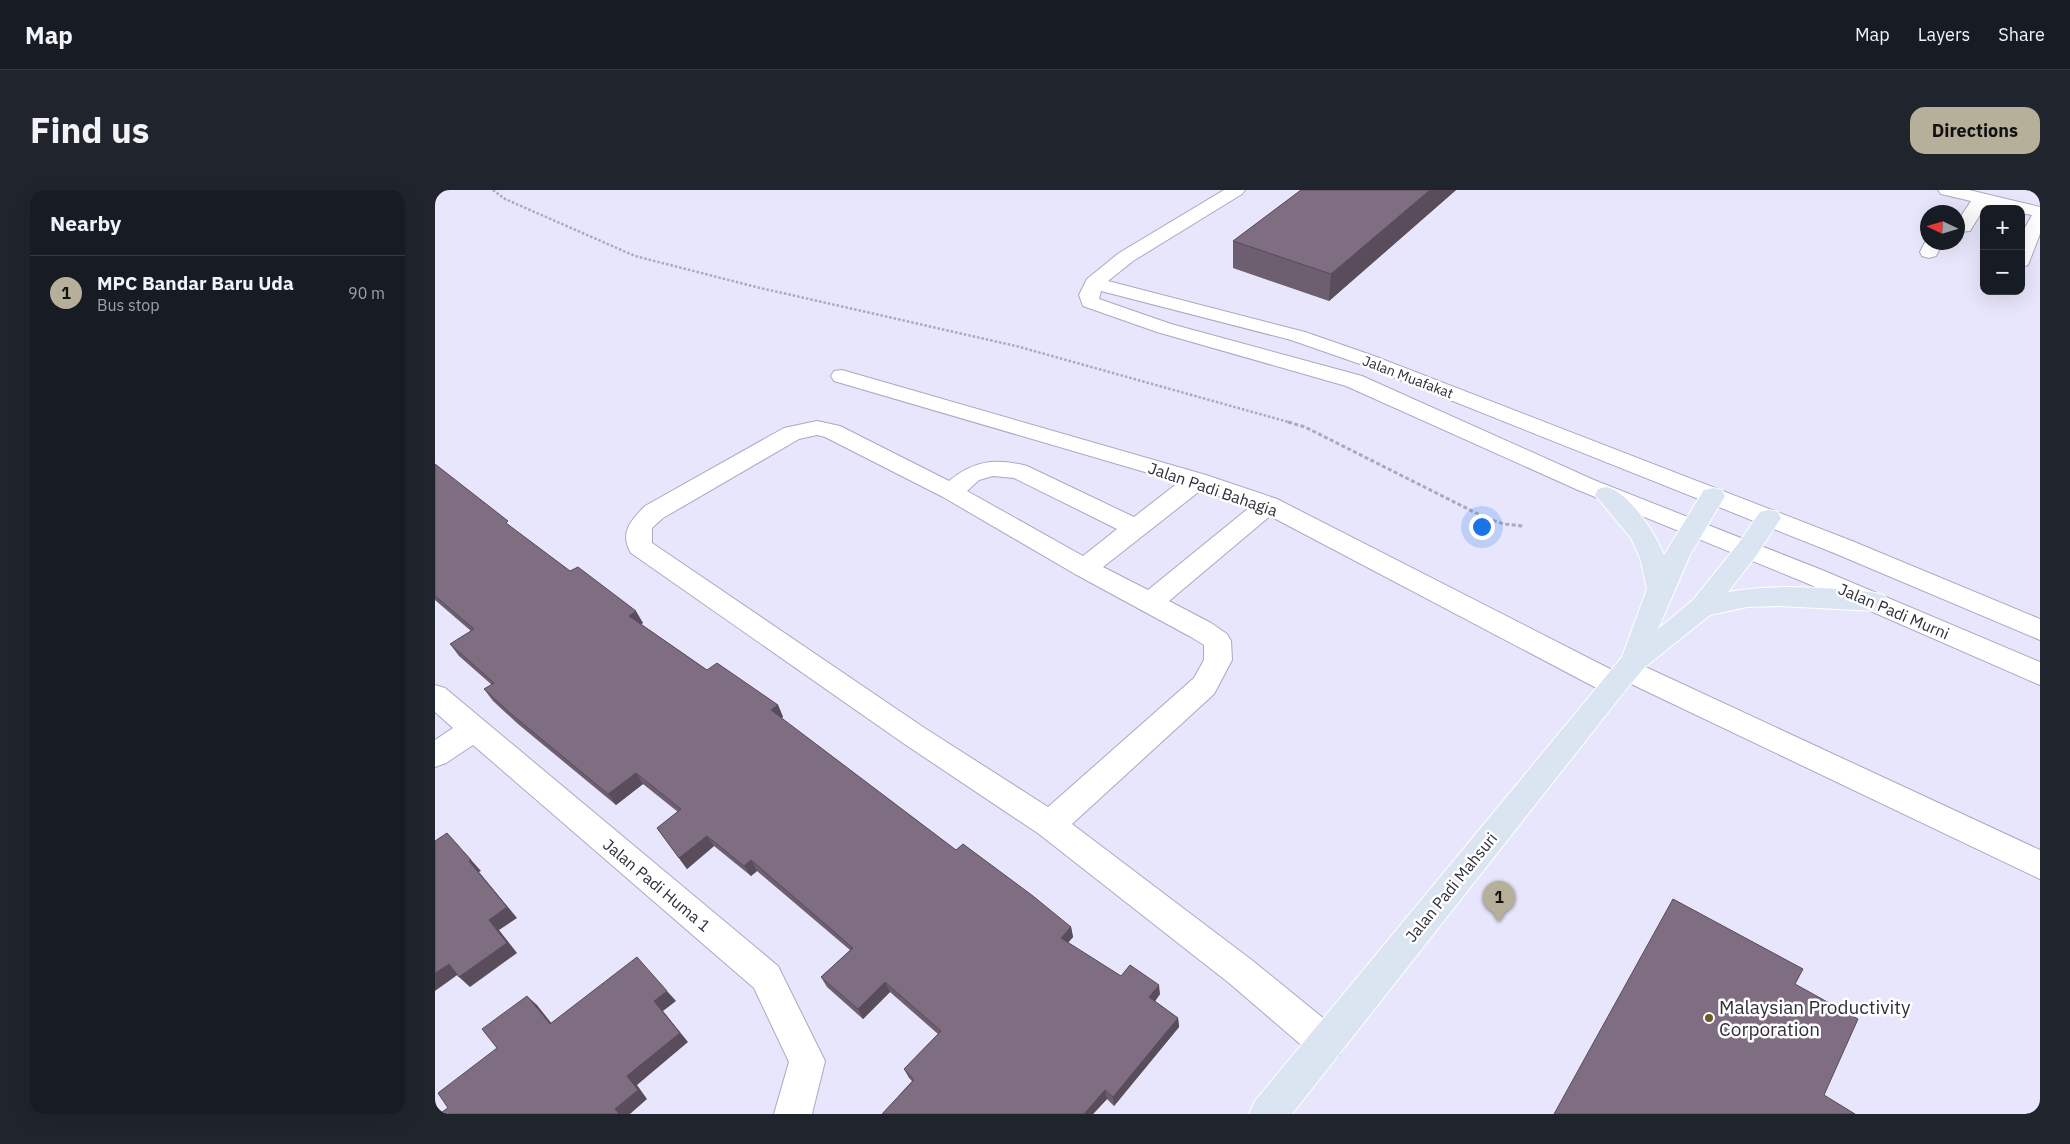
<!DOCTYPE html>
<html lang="en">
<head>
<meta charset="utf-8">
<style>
	body { margin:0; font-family:"IBM Plex Sans",sans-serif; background:#20242c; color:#f1f3f6 }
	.controls { position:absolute; right:15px; top:15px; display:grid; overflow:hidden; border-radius:10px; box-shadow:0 5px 20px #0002 }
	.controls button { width:45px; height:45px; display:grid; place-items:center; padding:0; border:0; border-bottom:1px solid #363941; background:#171b24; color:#f1f3f6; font:25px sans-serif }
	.compass { position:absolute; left:1485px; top:15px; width:45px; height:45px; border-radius:50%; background:#171b24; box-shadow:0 5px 20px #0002; rotate:274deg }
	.you { position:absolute; left:1046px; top:336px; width:18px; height:18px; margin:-12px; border:4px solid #fff; border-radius:50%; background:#1a73e8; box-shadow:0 0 0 8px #1a73e833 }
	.badge { display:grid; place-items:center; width:32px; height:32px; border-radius:50%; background:#b6af9a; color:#111; font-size:16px; font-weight:700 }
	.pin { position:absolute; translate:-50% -41px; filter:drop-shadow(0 1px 2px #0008) }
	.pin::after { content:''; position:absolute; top:26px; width:18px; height:15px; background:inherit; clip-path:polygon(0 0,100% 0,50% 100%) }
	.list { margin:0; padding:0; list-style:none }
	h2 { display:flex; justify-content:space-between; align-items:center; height:65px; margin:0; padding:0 20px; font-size:21px }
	h2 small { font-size:16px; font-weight:400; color:#9ea1a6 }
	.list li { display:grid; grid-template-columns:32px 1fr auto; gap:15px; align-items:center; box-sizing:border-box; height:75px; padding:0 20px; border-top:1px solid #363941 }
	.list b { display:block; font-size:19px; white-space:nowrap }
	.list p { margin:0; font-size:16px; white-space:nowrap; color:#9ea1a6 }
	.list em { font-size:16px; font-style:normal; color:#9ea1a6 }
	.map { position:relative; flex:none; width:1605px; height:924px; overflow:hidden; border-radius:15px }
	header { display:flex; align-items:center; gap:30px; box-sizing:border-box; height:70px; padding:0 25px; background:#171b24; border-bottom:1px solid #363941 }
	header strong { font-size:24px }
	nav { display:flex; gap:28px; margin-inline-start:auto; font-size:18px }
	.intro { display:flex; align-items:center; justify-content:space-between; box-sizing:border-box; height:120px; padding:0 30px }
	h1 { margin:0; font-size:35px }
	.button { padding:12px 22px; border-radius:15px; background:#b6af9a; color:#111; font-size:18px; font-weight:700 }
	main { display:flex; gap:30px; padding:0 30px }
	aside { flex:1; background:#171b24; border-radius:15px; box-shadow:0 5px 20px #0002 }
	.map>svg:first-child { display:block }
</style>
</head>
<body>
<header>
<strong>Map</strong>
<nav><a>Map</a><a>Layers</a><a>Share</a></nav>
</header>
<div class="intro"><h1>Find us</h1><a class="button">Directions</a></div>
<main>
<aside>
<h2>Nearby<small></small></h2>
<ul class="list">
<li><span class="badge">1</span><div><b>MPC Bandar Baru Uda</b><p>Bus stop</p></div><em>90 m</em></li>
</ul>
</aside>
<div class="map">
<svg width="1605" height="924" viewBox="0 0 1605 924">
	<rect width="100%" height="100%" fill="#e7e6fc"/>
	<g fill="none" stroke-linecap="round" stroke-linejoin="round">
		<g stroke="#aaa8c2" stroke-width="2">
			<g id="minor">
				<polygon points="789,0 810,0 807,4 698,71 673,91 870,142 939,166 1417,351 1605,429 1605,450 1399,363 925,174 856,150 666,101 664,109 736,134 927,186 1159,290 1387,380 1605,472 1605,495 1369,392 1143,300 911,196 722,142 648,116 644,105 652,89 684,63"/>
				<polygon points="1503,0 1534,0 1605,17 1605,44 1593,75 1586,77 1586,45 1597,25 1586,23 1586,19 1569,19 1551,15 1535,41 1522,42 1522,32 1536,11 1506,4"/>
				<polygon points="1492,48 1492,52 1508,52 1501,66 1494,68 1487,66 1485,62"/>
				<path d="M407 180 771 285 842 309 1179 481 1182 473 1192 469 1202 473 1605 660V689L1192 492 1189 502 1179 505 1169 502 835 326 734 411 776 433 792 444 796 451 797 470 779 504 637 634 818 771 904 841 909 853 904 865 891 871 878 865 794 793 604 644 468 553 196 363C184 343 196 330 210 316L349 238 382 231 405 236 514 291C539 270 561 268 592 276L699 327 744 292 399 191 396 186 399 181ZM382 245 390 247 508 307 640 384 756 447 769 455V470L759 488 613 617 488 537 217 353V338L228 328 364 249ZM558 286 579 288 682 339 648 366 532 301 544 290ZM766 300 815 317 713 400 668 377Z"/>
				<polygon points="0,495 10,498 343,776 390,871 377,924 339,924 354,872 319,798 38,555 11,573 0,577 0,550 18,538 0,522"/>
			</g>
		</g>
		<g stroke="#fff" stroke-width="2">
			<path id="major" d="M1172 297C1196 304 1220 343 1229 365L1269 300 1278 298 1287 300 1290 306 1255 365 1223 439 1258 410 1303 354 1325 322 1334 320 1343 322 1346 328 1321 366 1293 402C1329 395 1366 397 1403 399 1418 400 1434 401 1449 405L1453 412 1449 419 1440 421 1344 416 1312 417 1275 425 1209 478 1189 502 857 924H814L820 911 1187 467 1212 399 1205 368 1196 348 1160 305 1163 299Z"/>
		</g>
		<polyline stroke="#abaabc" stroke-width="2.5" stroke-dasharray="2.5 2" stroke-linecap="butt" points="58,0 70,9 200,66 321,97 581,156 857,233"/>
		<polyline stroke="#abaabc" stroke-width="3" stroke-dasharray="4 2.5" stroke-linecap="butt" points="853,232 870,237 1051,328 1069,334 1088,336"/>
		<use href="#minor" fill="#fff" fill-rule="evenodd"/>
		<use href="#major" fill="#dbe5f2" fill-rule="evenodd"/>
	</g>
	<g fill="#6d5e70">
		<polygon points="866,0 1021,0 894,111 798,78 798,51"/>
		<polygon points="0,274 77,338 135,381 208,433 206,434 272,480 343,515 348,527 346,528 521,660 636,737 638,747 633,753 686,786 725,804 720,811 743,828 744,837 679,916 672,909 658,924 447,924 477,891 474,888 469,879 503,844 455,802 428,829 392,797 386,787 415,760 322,681 316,686 279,656 252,679 222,638 243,622 208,594 181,615 83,534 58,511 49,499 57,495 24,466 15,454 36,441 0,410"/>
	</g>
	<g fill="#594c5b">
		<polygon points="995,0 1021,0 894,111 896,84"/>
		<polygon points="201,421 208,433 201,437 194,426"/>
		<polygon points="343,515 348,527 342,532 336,520"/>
		<polygon points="201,583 208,594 181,615 173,604"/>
		<polygon points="12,643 46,681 44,682 82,728 64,740 82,763 35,797 24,787 54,730 34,671"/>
		<polygon points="272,646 279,656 252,679 244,668"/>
		<polygon points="316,670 322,681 316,686 309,676"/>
		<polygon points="636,737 638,747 628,758 626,748"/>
		<polygon points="14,774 25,783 0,801 0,783"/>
		<polygon points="450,792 455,802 428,829 423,819"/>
		<polygon points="724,795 725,804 716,817 714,807"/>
		<polygon points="232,801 241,811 228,821 253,852 202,895 212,909 195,924 184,924 180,919 219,811"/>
		<polygon points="92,806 102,815 125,844 115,834"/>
		<polygon points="743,828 744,837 679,916 678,907"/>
		<polygon points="670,900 672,909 658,924 649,924"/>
	</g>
	<g fill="#7f6d82" stroke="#594c5b">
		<polygon points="866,0 995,0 896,84 798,51"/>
		<polygon points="0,274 73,331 71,333 135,381 143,377 201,421 194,426 272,480 282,473 343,515 336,520 521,660 528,654 598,706 636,737 626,748 686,786 695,775 724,795 714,807 743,828 678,907 670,900 649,924 447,924 479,890 469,879 506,841 450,792 423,819 386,787 418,758 316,670 309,676 272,646 244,668 222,638 246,619 201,583 173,604 75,523 49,499 59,493 15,454 39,439 0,406"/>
		<polygon points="12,643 36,670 34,671 72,717 54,730 72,753 24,787 14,774 0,783 0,651"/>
		<polygon points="1238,709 1368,779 1360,794 1423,829 1389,905 1420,924 1119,924"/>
		<polygon points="202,767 232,801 219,811 245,843 192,886 203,900 180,919 184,924 8,924 7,922 13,918 3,903 62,858 47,839 92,806 115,834"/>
	</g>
	<circle fill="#6d5c2a" stroke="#fff" stroke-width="2" cx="1274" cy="828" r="5"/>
	<g text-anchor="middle" stroke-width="5" stroke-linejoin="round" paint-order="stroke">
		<g font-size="14" fill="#2f2e39" stroke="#fff">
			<text transform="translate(973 187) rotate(21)" y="5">Jalan Muafakat</text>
		</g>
		<g font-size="16" fill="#2f2e39" stroke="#fff">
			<text transform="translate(778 299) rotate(19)" y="6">Jalan Padi Bahagia</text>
			<text transform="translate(1459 421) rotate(23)" y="6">Jalan Padi Murni</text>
			<text transform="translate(222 695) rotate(40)" y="6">Jalan Padi Huma 1</text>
			<text transform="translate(1016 697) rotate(-51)" y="6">Jalan Padi Mahsuri</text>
		</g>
		<g font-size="19" fill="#2f2e39" stroke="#fff" text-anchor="start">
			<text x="1284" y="824">Malaysian Productivity<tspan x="1284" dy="22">Corporation</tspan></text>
		</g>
	</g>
</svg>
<div class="controls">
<button>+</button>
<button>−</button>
</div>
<svg class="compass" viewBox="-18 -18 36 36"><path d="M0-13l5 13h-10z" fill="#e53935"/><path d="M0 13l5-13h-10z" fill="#9ea1a6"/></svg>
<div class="you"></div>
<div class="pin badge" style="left:1064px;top:732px">1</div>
</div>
</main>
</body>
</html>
